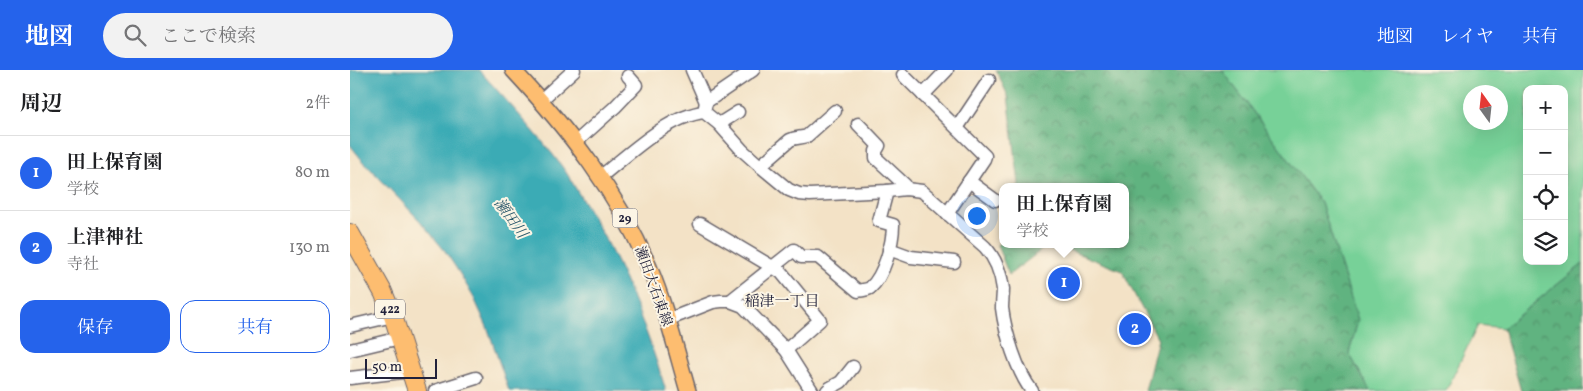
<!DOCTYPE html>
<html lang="ja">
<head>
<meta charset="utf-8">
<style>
	body { margin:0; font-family:Vollkorn,"Noto Serif JP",serif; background:#f2f2f2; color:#202124 }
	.controls { position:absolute; right:15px; top:15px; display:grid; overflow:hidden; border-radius:10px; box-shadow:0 5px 20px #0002 }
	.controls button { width:45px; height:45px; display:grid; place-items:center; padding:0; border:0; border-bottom:1px solid #e0e0e0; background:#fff; color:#202124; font:25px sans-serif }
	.compass { position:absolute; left:1113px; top:15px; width:45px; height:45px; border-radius:50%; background:#fff; box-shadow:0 5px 20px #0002; rotate:345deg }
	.scale { position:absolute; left:15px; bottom:12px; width:72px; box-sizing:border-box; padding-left:5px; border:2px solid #22223b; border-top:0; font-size:14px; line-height:18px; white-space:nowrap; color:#22223b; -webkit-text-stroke:4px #fcf5e5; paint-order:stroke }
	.you { position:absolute; left:626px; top:145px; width:18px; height:18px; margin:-12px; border:4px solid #fff; border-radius:50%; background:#1a73e8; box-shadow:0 0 0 8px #1a73e833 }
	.badge { display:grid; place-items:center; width:32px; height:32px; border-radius:50%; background:#2563eb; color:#fff; font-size:16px; font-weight:700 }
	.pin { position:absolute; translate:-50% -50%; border:2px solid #fff; box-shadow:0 1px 5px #0006 }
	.popup { position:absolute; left:649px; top:113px; width:130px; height:65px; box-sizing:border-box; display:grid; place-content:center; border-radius:10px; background:#fff; filter:drop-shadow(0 1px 4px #0005); font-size:16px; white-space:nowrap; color:#757577 }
	.popup b { font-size:19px; color:#202124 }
	.popup::after { content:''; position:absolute; left:50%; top:100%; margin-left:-10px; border:10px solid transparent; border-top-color:#fff }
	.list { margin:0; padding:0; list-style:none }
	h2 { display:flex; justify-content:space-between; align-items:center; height:65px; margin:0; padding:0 20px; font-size:21px }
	h2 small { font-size:16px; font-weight:400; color:#757577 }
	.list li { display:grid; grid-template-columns:32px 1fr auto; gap:15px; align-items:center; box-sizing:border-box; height:75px; padding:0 20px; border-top:1px solid #e0e0e0 }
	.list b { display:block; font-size:19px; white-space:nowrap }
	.list p { margin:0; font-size:16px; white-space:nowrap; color:#757577 }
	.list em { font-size:16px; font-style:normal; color:#757577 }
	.actions { display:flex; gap:10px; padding:15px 20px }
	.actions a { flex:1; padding:11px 0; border:1px solid #2563eb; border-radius:15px; text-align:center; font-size:18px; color:#2563eb }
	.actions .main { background:#2563eb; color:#fff }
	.icon { flex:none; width:28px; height:28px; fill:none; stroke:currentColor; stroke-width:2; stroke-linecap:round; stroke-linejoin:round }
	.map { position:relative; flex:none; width:1233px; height:321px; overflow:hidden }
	header { display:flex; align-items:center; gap:30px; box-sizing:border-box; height:70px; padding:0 25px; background:#2563eb; color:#fff }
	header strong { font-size:24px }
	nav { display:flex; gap:28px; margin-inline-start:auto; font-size:18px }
	.search { width:350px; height:45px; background:#f2f2f2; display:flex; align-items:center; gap:12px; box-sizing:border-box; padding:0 18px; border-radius:28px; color:#757577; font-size:19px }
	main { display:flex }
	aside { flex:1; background:#fff }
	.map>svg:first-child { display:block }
</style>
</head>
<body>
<header>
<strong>地図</strong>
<div class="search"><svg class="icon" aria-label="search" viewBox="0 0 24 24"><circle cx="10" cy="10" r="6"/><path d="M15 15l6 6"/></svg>ここで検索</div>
<nav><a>地図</a><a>レイヤ</a><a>共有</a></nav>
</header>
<main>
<aside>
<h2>周辺<small>2件</small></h2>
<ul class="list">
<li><span class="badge">1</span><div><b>田上保育園</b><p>学校</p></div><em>80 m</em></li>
<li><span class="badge">2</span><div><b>上津神社</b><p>寺社</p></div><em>130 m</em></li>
</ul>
<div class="actions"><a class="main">保存</a><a>共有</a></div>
</aside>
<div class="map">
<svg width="1233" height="321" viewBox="0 0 1233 321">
	<defs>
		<pattern id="forest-crowns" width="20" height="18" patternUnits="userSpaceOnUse" patternTransform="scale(1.25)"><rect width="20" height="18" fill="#61b380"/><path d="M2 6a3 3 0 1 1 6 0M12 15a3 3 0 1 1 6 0" fill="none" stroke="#50916a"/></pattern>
	</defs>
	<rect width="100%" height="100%" fill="#fcf5e5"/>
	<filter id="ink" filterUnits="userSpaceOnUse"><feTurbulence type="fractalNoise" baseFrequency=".02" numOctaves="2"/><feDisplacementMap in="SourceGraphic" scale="10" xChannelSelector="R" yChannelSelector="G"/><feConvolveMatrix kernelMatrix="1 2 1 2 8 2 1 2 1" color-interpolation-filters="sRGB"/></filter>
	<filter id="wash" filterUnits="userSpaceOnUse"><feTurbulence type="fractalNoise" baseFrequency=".0096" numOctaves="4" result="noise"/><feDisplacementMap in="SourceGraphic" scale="20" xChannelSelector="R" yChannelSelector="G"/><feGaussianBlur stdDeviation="1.12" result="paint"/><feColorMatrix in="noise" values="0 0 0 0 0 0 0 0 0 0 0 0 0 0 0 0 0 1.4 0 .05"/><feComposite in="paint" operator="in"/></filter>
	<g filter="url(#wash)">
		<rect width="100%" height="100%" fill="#f3e2c6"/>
		<path fill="#77d198" stroke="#4c7a6a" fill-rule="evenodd" d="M872 0H1233V194L1153 258 1128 255 1096 321H1020L999 283 1008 250 971 133ZM1177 19H1214V191H1177ZM1120 22H1150V52H1120Z"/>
		<g fill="url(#forest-crowns)" stroke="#426a5e">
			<polygon points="646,0 872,0 971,133 1008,250 999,283 1020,321 795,321 808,269 772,201 704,174 775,174 775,117 667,117 669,114 658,26"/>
			<polygon points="653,169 653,174 699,174 659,205 647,175"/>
			<polygon points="1233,194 1233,321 1171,321 1153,258"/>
		</g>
		<path fill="#3aabb5" stroke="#2e6678" d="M0 0H129C157 31 186 62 211 95 218 104 223 114 229 124 268 185 295 252 316 321H159L138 259 124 228 110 204 95 181 70 151 12 90 0 75Z"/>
	</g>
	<g filter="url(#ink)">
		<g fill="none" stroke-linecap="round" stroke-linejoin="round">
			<g stroke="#6b656c" stroke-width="15">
				<g id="minor">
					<polyline points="342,0 356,32"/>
					<polyline points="553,5 635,86 634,89 597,144"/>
					<polyline points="573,25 597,0"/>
					<polyline points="191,30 224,0"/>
					<polyline points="354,42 356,32 403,0"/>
					<polyline points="369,54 388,42"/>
					<polyline points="508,54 529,76 526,81 526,88 555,115 556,119"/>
					<polyline points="607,58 639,10"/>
					<polyline points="226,72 265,37 286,15 278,6"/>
					<path d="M410 96 440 70C446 67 451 68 457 66L485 41"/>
					<path d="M250 107C278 85 318 46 354 42L369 54 392 80 410 96 439 120 449 124 460 125 537 121 556 119 572 121 635 177C645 188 651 203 653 219 653 225 652 232 652 238 655 262 667 302 682 321"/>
					<polyline points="619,111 645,130"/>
					<polyline points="350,154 431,202 470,250 436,280"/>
					<polyline points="539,179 561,187 604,192"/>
					<path d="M380 231 444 180 451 187H468L508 221C512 220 517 220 520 218 534 206 543 173 543 155L529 151 537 121"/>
					<polyline points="317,250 363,232 371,231 380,231 393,236 436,280 462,321"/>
					<polyline points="0,256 43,246"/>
					<polyline points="0,280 50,268"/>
					<polyline points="0,308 61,301"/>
					<polyline points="85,321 126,308"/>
					<polyline points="477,321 480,318 491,312 503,297"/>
				</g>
			</g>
			<g stroke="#6b656c" stroke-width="18">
				<path id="major" d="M163 0C218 59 268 123 299 197 316 237 326 280 338 321"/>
			</g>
			<g stroke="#6b656c" stroke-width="20">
				<polyline id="highway" points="0,163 33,222 43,246 67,321"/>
			</g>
			<use href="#minor" stroke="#fff" stroke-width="12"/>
			<use href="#major" stroke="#fdbd6f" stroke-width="15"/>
			<use href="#highway" stroke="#fdbd6f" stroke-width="18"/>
		</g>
	</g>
	<g text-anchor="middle" stroke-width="4" stroke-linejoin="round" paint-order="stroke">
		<g fill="#fcf5e5" stroke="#63616e" stroke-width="1">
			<rect x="262.5" y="138.5" width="25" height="19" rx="4"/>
			<rect x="25" y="229.5" width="30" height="19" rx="4"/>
		</g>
		<g font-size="12" font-weight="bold" fill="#22223b">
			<text x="275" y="152">29</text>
			<text x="40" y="243">422</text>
		</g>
		<g font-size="14" fill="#22223b" stroke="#fcf5e5">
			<text transform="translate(304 216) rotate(70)" y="5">瀬田大石東線</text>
		</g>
		<g font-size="15" font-style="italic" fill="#2c596c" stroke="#fcf5e5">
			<text transform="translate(161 148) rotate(54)" y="5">瀬田川</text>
		</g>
		<g font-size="15" fill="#22223b" stroke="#fcf5e5">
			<text x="432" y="236">稲津一丁目</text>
		</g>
	</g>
</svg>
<div class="controls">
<button>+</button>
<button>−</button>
<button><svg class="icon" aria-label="locate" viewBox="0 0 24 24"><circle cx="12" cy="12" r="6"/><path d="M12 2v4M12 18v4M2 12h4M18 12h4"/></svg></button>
<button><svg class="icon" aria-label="layers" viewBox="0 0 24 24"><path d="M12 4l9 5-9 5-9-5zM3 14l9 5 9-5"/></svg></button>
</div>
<svg class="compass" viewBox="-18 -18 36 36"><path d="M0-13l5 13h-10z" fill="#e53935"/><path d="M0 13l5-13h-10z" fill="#757577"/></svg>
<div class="scale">50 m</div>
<div class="you"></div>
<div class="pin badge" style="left:714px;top:213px">1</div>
<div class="popup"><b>田上保育園</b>学校</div>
<div class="pin badge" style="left:785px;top:259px">2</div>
</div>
</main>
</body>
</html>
